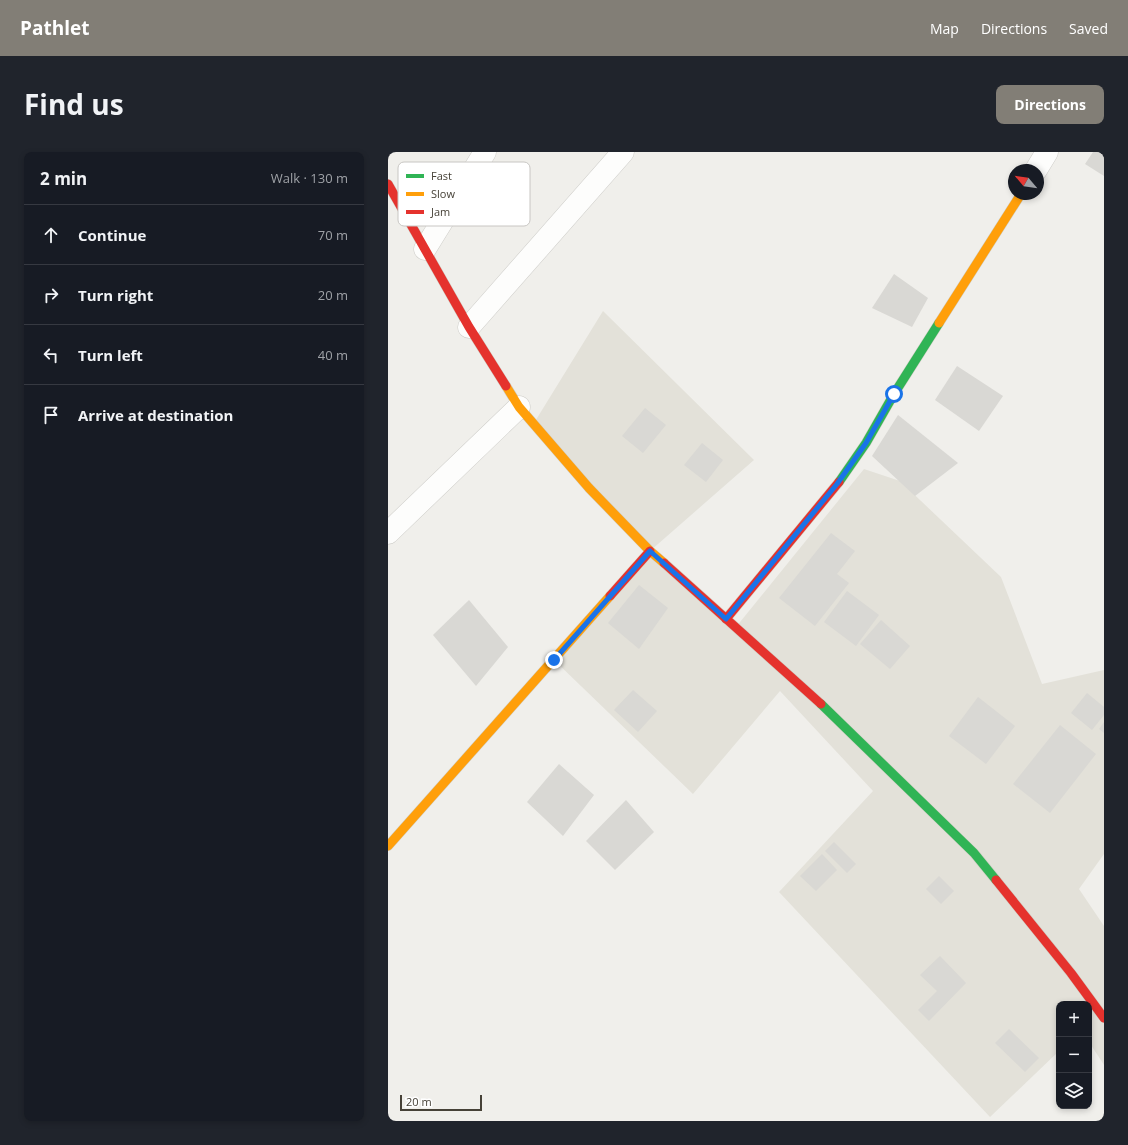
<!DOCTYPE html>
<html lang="en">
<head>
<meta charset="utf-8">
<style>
	body { margin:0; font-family:"Open Sans",sans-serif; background:#20242c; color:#f1f3f6 }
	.controls { position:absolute; right:12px; bottom:12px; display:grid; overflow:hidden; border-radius:8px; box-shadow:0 2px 6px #0003 }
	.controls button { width:36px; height:36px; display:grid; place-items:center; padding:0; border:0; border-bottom:1px solid #363941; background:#171b24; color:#f1f3f6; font:20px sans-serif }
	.compass { position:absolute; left:620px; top:12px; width:36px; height:36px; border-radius:50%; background:#171b24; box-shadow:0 2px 6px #0003; rotate:299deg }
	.scale { position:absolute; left:12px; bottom:10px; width:82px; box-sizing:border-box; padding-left:4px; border:2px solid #464137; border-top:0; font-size:11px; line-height:14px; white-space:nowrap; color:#464137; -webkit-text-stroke:3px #fff; paint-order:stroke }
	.stop { position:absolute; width:12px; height:12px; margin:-9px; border:3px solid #1a73e8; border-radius:50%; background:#fff }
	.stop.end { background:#1a73e8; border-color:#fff; box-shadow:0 1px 4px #0008 }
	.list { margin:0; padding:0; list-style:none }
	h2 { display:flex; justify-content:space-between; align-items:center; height:52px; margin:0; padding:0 16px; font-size:17px }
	h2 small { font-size:13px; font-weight:400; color:#9ea1a6 }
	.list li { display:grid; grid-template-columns:26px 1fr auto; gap:12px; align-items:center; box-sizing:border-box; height:60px; padding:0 16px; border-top:1px solid #363941 }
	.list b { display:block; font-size:15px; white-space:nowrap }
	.list em { font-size:13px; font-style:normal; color:#9ea1a6 }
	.icon { flex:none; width:22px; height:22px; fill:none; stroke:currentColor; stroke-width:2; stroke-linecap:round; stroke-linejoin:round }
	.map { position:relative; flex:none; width:716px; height:969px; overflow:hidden; border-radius:8px }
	header { display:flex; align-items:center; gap:24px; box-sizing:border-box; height:56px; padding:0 20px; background:#827e76; color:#fff }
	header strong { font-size:19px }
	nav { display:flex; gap:22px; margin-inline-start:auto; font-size:14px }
	.intro { display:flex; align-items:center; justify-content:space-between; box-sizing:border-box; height:96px; padding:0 24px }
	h1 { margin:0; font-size:28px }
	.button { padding:10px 18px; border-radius:8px; background:#827e76; color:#fff; font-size:14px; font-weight:700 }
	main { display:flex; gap:24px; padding:0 24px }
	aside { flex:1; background:#171b24; border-radius:8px; box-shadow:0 2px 6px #0003 }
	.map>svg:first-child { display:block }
</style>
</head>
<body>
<header>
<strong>Pathlet</strong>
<nav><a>Map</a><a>Directions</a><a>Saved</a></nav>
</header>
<div class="intro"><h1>Find us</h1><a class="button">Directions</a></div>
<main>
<aside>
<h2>2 min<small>Walk · 130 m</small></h2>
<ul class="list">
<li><svg class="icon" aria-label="ahead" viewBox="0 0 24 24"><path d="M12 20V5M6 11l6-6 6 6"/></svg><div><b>Continue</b></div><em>70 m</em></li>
<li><svg class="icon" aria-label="right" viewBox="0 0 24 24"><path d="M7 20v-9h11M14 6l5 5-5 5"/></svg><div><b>Turn right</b></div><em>20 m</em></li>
<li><svg class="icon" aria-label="left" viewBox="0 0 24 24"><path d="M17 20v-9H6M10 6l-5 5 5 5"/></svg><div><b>Turn left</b></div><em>40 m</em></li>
<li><svg class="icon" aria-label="arrive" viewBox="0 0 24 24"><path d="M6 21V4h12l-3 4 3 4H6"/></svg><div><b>Arrive at destination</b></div></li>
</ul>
</aside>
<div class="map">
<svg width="716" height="969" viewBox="0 0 716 969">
	<rect width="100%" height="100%" fill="#f0efeb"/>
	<polygon fill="#e3e1d9" points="215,159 366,308 262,399 348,475 476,317 512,329 613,425 654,532 716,518 716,702 691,737 716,774 716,913 701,890 701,852 671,852 671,899 602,965 391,740 485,639 392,539 305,642 166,508 262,399 146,271"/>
	<g fill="#d9d8d4">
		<polygon points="705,0 716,0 716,24 697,12"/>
		<polygon points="506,122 540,146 524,175 484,156"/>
		<polygon points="569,214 615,244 591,279 547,248"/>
		<polygon points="257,256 278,273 255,301 234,284"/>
		<polygon points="510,263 570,311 527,344 484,304"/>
		<polygon points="314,291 335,308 318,330 296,313"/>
		<polygon points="443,381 467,399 449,422 461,431 427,474 391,446"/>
		<polygon points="251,433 280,456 251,497 220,471"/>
		<polygon points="459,439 491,463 468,494 436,470"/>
		<polygon points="81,448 120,495 88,534 45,483"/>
		<polygon points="493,468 522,494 502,517 472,492"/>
		<polygon points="245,538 269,559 250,580 226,558"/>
		<polygon points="699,541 716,555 716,563 704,578 683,561"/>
		<polygon points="590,545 627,574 598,612 561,584"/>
		<polygon points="716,570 716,581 711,577"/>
		<polygon points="672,573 708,602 662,661 625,632"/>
		<polygon points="171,612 206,643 175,684 139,650"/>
		<polygon points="238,648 266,680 227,718 198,689"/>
		<polygon points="446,690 468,712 459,721 437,699"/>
		<polygon points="434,702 449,718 428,739 412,724"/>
		<polygon points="551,724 566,739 553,752 538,737"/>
		<polygon points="552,804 578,831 541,869 530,858 549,839 532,823"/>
		<polygon points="621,877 651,906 637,920 607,891"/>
	</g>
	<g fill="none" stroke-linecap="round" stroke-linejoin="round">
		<g stroke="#cecdc9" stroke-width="23">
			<g id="street">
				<polyline points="648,18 659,0"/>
				<polyline points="37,97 97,0"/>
				<polyline points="81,175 235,0"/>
				<polyline points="0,381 131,255"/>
			</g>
		</g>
		<g stroke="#ceccc2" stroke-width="10">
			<g id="fast">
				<polyline points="451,330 478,291 506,242 551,171"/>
				<polyline points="433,552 586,701 608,728"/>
			</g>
		</g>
		<g stroke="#ceccc2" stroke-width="10">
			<g id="slow">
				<polyline points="551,171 633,42"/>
				<polyline points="118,234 131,255 201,336 262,399 276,411"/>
				<polyline points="0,694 222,444"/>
			</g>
		</g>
		<g stroke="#ceccc2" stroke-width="10">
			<g id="jam">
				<polyline points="0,32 81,175 118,234"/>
				<polyline points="276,411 433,552"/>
				<polyline points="222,444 262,399"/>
				<polyline points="338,467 451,330"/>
				<polyline points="608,728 683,821 716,866"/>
			</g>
		</g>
		<use href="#street" stroke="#fdfdfc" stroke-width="22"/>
		<use href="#fast" stroke="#30b455" stroke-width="9"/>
		<use href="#slow" stroke="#ff9f0a" stroke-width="9"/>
		<use href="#jam" stroke="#e5322d" stroke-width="9"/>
	</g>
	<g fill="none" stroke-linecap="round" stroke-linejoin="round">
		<polyline stroke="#1a73e8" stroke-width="5" points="166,508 262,399 338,467 449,332 478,291 506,242"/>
	</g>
	<rect x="10" y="10" width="132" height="64" rx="6" fill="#fff" stroke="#c8c6c3" stroke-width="1"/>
	<rect x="18" y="22" width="18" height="4" fill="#30b455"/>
	<rect x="18" y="40" width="18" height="4" fill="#ff9f0a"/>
	<rect x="18" y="58" width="18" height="4" fill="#e5322d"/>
	<g font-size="11" fill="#464137">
		<text x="43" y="28">Fast</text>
		<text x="43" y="46">Slow</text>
		<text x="43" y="64">Jam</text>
	</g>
</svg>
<div class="controls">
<button>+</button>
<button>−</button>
<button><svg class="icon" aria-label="layers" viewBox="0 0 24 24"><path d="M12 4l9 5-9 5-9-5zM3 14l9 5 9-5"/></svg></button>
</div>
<svg class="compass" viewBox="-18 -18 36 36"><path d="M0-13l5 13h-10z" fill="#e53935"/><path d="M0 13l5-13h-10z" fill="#9ea1a6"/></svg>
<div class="scale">20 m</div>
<div class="stop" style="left:506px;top:242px"></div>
<div class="stop end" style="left:166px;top:508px"></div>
</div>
</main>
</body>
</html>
